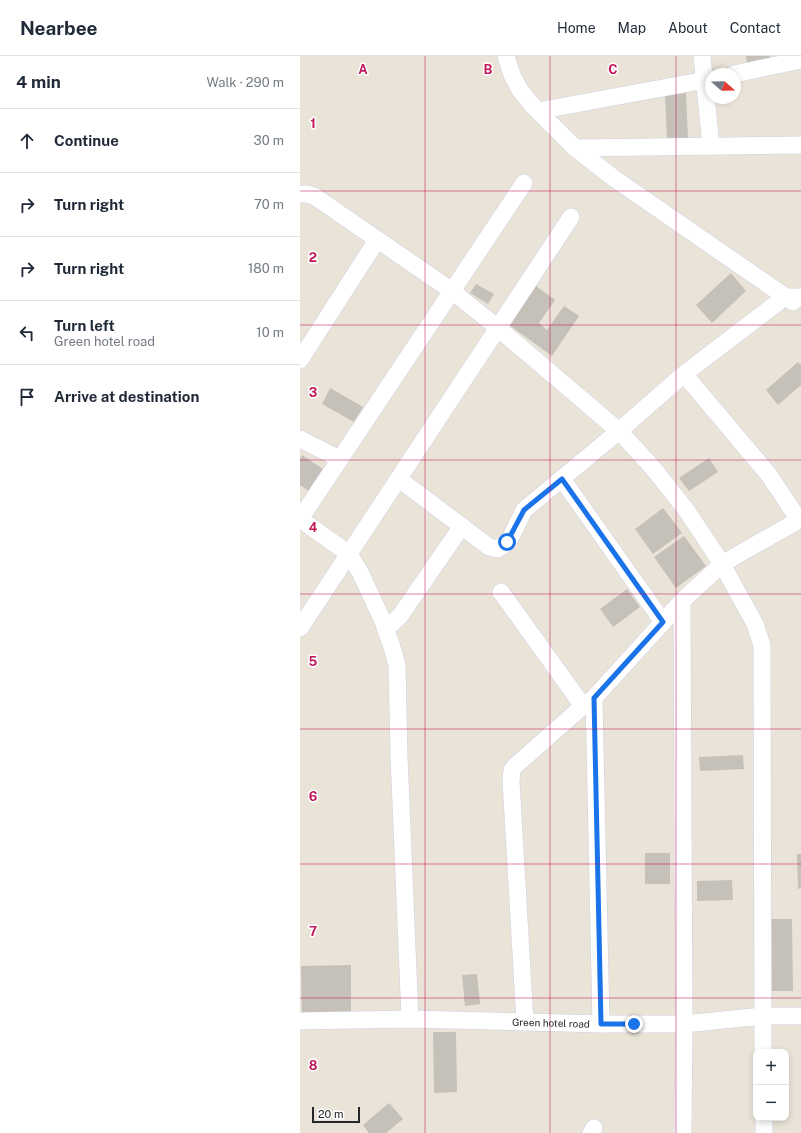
<!DOCTYPE html>
<html lang="en">
<head>
<meta charset="utf-8">
<style>
	body { margin:0; font-family:"Public Sans",sans-serif; background:#f2f2f3; color:#1f2937 }
	.controls { position:absolute; right:12px; bottom:12px; display:grid; overflow:hidden; border-radius:8px; box-shadow:0 2px 6px #0003 }
	.controls button { width:36px; height:36px; display:grid; place-items:center; padding:0; border:0; border-bottom:1px solid #e0e1e3; background:#fff; color:#1f2937; font:20px sans-serif }
	.compass { position:absolute; left:405px; top:12px; width:36px; height:36px; border-radius:50%; background:#fff; box-shadow:0 2px 6px #0003; rotate:110deg }
	.scale { position:absolute; left:12px; bottom:10px; width:48px; box-sizing:border-box; padding-left:4px; border:2px solid #272727; border-top:0; font-size:11px; line-height:14px; white-space:nowrap; color:#272727; -webkit-text-stroke:3px #fff; paint-order:stroke }
	.stop { position:absolute; width:12px; height:12px; margin:-9px; border:3px solid #1a73e8; border-radius:50%; background:#fff }
	.stop.end { background:#1a73e8; border-color:#fff; box-shadow:0 1px 4px #0008 }
	.list { margin:0; padding:0; list-style:none }
	h2 { display:flex; justify-content:space-between; align-items:center; height:52px; margin:0; padding:0 16px; font-size:17px }
	h2 small { font-size:13px; font-weight:400; color:#747a83 }
	.list li { display:grid; grid-template-columns:26px 1fr auto; gap:12px; align-items:center; box-sizing:border-box; height:64px; padding:0 16px; border-top:1px solid #e0e1e3 }
	.list b { display:block; font-size:15px; white-space:nowrap }
	.list p { margin:0; font-size:13px; white-space:nowrap; color:#747a83 }
	.list em { font-size:13px; font-style:normal; color:#747a83 }
	.icon { flex:none; width:22px; height:22px; fill:none; stroke:currentColor; stroke-width:2; stroke-linecap:round; stroke-linejoin:round }
	.map { position:relative; flex:none; width:501px; height:1077px; overflow:hidden }
	header { display:flex; align-items:center; gap:24px; box-sizing:border-box; height:56px; padding:0 20px; background:#fff; border-bottom:1px solid #e0e1e3 }
	header strong { font-size:19px }
	nav { display:flex; gap:22px; margin-inline-start:auto; font-size:14px }
	main { display:flex }
	aside { flex:1; background:#fff }
	.map>svg:first-child { display:block }
</style>
</head>
<body>
<header>
<strong>Nearbee</strong>
<nav><a>Home</a><a>Map</a><a>About</a><a>Contact</a></nav>
</header>
<main>
<aside>
<h2>4 min<small>Walk · 290 m</small></h2>
<ul class="list">
<li><svg class="icon" aria-label="ahead" viewBox="0 0 24 24"><path d="M12 20V5M6 11l6-6 6 6"/></svg><div><b>Continue</b></div><em>30 m</em></li>
<li><svg class="icon" aria-label="right" viewBox="0 0 24 24"><path d="M7 20v-9h11M14 6l5 5-5 5"/></svg><div><b>Turn right</b></div><em>70 m</em></li>
<li><svg class="icon" aria-label="right" viewBox="0 0 24 24"><path d="M7 20v-9h11M14 6l5 5-5 5"/></svg><div><b>Turn right</b></div><em>180 m</em></li>
<li><svg class="icon" aria-label="left" viewBox="0 0 24 24"><path d="M17 20v-9H6M10 6l-5 5 5 5"/></svg><div><b>Turn left</b><p>Green hotel road</p></div><em>10 m</em></li>
<li><svg class="icon" aria-label="arrive" viewBox="0 0 24 24"><path d="M6 21V4h12l-3 4 3 4H6"/></svg><div><b>Arrive at destination</b></div></li>
</ul>
</aside>
<div class="map">
<svg width="501" height="1077" viewBox="0 0 501 1077">
	<rect width="100%" height="100%" fill="#eae4d8"/>
	<g fill="#c5c1b8">
		<polygon points="446,0 470,0 470,3 447,7"/>
		<polygon points="386,37 388,84 367,85 365,39"/>
		<polygon points="431,217 446,235 412,267 396,249"/>
		<polygon points="176,228 194,238 188,248 170,237"/>
		<polygon points="236,230 255,244 239,267 247,274 264,250 279,260 252,300 209,269"/>
		<polygon points="498,306 501,309 501,329 478,349 466,334"/>
		<polygon points="30,332 63,351 54,366 22,348"/>
		<polygon points="2,399 23,413 9,435 0,429 0,403"/>
		<polygon points="409,402 418,416 389,435 379,422"/>
		<polygon points="363,452 382,477 353,498 335,473"/>
		<polygon points="384,480 406,510 376,532 354,501"/>
		<polygon points="327,533 340,551 313,571 300,553"/>
		<polygon points="443,699 444,713 400,715 399,701"/>
		<rect x="345" y="797" width="25" height="31"/>
		<polygon points="497,798 501,798 501,832 498,833"/>
		<polygon points="432,824 433,844 397,845 397,825"/>
		<polygon points="471,863 492,863 493,935 471,935"/>
		<polygon points="51,909 51,958 2,959 1,910"/>
		<polygon points="177,918 180,948 165,950 162,919"/>
		<polygon points="133,976 156,976 157,1036 134,1037"/>
		<polygon points="89,1047 103,1063 86,1077 69,1077 63,1069"/>
	</g>
	<g fill="none" stroke-linecap="round" stroke-linejoin="round">
		<g stroke="#cdcee0" stroke-width="18">
			<g id="minor">
				<polyline points="206,0 212,19 220,34 232,49 275,92 315,123 493,246"/>
				<polyline points="402,0 411,90"/>
				<polyline points="434,18 501,4"/>
				<polyline points="238,55 411,23"/>
				<polyline points="275,92 501,89"/>
				<polyline points="0,138 7,138 14,140 152,235 198,272 319,375 353,412 387,455 422,508 455,568 462,589 463,996"/>
				<polyline points="0,304 77,184"/>
				<polyline points="384,318 469,419 499,464"/>
				<polyline points="0,383 40,403"/>
				<polyline points="99,423 189,491 197,493 204,489 210,483 224,454 319,375 384,318 485,241 501,241"/>
				<polyline points="262,423 363,566"/>
				<polyline points="0,463 49,498 60,516 82,563 92,591 97,609 99,700 110,963"/>
				<polyline points="0,463 224,127"/>
				<polyline points="201,536 283,650"/>
				<polyline points="382,545 384,968 383,1077"/>
				<polyline points="0,572 271,161"/>
				<polyline points="86,573 100,560 162,470"/>
				<polyline points="294,642 301,968"/>
				<path id="s1" d="M0 965 110 963 301 968H384L463 960H501"/>
				<polyline points="225,966 211,725 212,714 215,710 283,650 294,642 382,545 422,508 453,490 501,463"/>
				<polyline points="464,1062 464,1077"/>
				<polyline points="291,1077 294,1072"/>
			</g>
		</g>
		<use href="#minor" stroke="#fff" stroke-width="17"/>
	</g>
	<g fill="none" stroke-linecap="round" stroke-linejoin="round">
		<polyline stroke="#1a73e8" stroke-width="5" points="207,486 224,454 262,423 363,566 294,642 301,968 334,968"/>
	</g>
	<path fill="none" stroke="#c2185b" stroke-width="1" stroke-opacity="0.55" d="M125 0V1077M250 0V1077M376 0V1077M0 135H501M0 269H501M0 404H501M0 538H501M0 673H501M0 808H501M0 942H501"/>
	<g text-anchor="middle" stroke-width="3" stroke-linejoin="round" paint-order="stroke">
		<g font-size="10" fill="#272727" stroke="#fff">
			<text dy="4" stroke="none"><textPath href="#s1" startOffset="251">Green hotel road</textPath></text>
		</g>
	</g>
	<g font-size="13" text-anchor="middle" font-weight="bold" fill="#c2185b" stroke="#fff" stroke-width="3" stroke-linejoin="round" paint-order="stroke">
		<text x="63" y="18">A</text>
		<text x="188" y="18">B</text>
		<text x="313" y="18">C</text>
		<text x="13" y="72">1</text>
		<text x="13" y="206">2</text>
		<text x="13" y="341">3</text>
		<text x="13" y="476">4</text>
		<text x="13" y="610">5</text>
		<text x="13" y="745">6</text>
		<text x="13" y="880">7</text>
		<text x="13" y="1014">8</text>
	</g>
</svg>
<div class="controls">
<button>+</button>
<button>−</button>
</div>
<svg class="compass" viewBox="-18 -18 36 36"><path d="M0-13l5 13h-10z" fill="#e53935"/><path d="M0 13l5-13h-10z" fill="#747a83"/></svg>
<div class="scale">20 m</div>
<div class="stop" style="left:207px;top:486px"></div>
<div class="stop end" style="left:334px;top:968px"></div>
</div>
</main>
</body>
</html>
